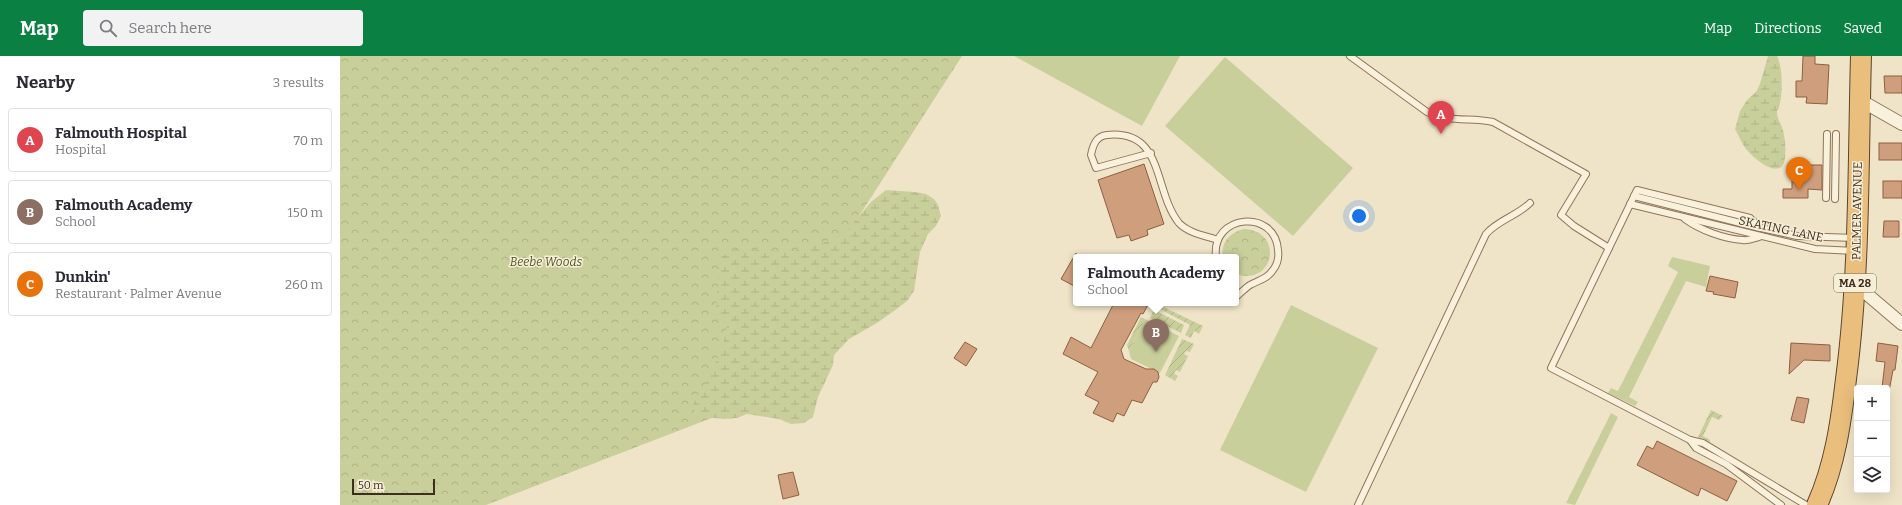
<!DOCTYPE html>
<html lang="en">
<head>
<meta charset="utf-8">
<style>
	body { margin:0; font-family:Bitter,serif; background:#f2f2f3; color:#2b2b33 }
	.controls { position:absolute; right:12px; bottom:12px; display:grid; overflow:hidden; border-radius:4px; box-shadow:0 4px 16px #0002 }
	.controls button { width:36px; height:36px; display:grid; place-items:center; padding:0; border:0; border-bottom:1px solid #e1e1e2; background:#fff; color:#2b2b33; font:20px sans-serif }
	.scale { position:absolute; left:12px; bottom:10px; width:83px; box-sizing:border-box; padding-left:4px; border:2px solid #3d2e20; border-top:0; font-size:11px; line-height:14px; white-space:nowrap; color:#3d2e20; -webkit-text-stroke:3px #f7eed8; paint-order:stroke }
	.you { position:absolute; left:1019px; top:160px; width:14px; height:14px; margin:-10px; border:3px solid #fff; border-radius:50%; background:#1a73e8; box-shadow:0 0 0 6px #1a73e833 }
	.badge { display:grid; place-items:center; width:26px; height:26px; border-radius:50%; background:#0b8043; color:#fff; font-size:13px; font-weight:700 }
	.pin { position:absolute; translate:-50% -33px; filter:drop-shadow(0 1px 2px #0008) }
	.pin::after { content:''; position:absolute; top:21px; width:14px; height:12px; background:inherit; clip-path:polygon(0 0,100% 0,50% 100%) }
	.popup { position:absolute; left:733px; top:198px; width:166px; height:52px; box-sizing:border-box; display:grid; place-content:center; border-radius:4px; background:#fff; filter:drop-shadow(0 1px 3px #0005); font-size:13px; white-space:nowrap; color:#7c7c81 }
	.popup b { font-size:15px; color:#2b2b33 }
	.popup::after { content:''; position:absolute; left:50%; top:100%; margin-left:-8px; border:8px solid transparent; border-top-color:#fff }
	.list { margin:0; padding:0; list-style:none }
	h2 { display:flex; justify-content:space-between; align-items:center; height:52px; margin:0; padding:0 16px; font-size:17px }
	h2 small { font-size:13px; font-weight:400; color:#7c7c81 }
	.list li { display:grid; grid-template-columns:26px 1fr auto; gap:12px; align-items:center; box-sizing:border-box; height:64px; margin:0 8px 8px; padding:0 8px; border:1px solid #e1e1e2; border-radius:4px }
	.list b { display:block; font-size:15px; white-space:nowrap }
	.list p { margin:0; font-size:13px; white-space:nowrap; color:#7c7c81 }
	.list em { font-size:13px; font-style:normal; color:#7c7c81 }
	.icon { flex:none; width:22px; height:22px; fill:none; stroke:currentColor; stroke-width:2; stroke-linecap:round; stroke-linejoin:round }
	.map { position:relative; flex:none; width:1562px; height:449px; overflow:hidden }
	header { display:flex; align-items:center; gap:24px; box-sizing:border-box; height:56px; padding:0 20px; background:#0b8043; color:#fff }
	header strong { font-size:19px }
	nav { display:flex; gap:22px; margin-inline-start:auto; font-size:14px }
	.search { width:280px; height:36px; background:#f2f2f3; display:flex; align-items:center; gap:10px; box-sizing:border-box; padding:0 14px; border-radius:4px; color:#7c7c81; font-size:15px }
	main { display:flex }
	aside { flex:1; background:#fff }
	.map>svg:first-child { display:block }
</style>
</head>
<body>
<header>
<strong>Map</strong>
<div class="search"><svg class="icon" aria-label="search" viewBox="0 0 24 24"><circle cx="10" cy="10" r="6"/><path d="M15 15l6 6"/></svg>Search here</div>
<nav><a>Map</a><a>Directions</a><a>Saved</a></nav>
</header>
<main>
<aside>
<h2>Nearby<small>3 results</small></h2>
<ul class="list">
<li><span class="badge" style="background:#e0444e">A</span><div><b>Falmouth Hospital</b><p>Hospital</p></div><em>70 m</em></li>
<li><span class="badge" style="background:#8d6e63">B</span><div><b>Falmouth Academy</b><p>School</p></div><em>150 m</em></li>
<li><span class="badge" style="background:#e8710a">C</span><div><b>Dunkin'</b><p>Restaurant · Palmer Avenue</p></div><em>260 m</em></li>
</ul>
</aside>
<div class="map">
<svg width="1562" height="449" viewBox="0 0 1562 449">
	<defs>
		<pattern id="forest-crowns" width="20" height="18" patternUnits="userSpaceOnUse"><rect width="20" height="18" fill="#c9cf9b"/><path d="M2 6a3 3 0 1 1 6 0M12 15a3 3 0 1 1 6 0" fill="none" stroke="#aeb285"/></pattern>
		<pattern id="wetland-marsh" width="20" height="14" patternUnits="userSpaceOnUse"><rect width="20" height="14" fill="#c9cf9b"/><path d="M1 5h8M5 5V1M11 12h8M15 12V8" fill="none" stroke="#aeb285"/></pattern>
		<pattern id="garden-furrows" width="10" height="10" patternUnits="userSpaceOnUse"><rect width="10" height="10" fill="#c9cf9b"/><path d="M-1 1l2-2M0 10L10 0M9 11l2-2" fill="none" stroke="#aeb285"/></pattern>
	</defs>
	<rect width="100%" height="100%" fill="#f0e4c8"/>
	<g fill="#c9cf9b">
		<polygon points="674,0 840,0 802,70"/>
		<polygon points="885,1 1013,112 953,180 825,70"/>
		<polygon points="1332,201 1370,210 1366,231 1346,225 1289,341 1298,346 1295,350 1268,337 1271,332 1278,335 1338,216 1328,210"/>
		<polygon points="951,249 1038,292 966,436 880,394"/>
		<polygon points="805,263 839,280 820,317 791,303 789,295"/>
		<polygon points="1271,357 1278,361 1235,449 1226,447"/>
	</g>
	<g fill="url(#forest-crowns)">
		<polygon points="0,0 622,0 395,353 146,449 0,449"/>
		<path d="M904 173C945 175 934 231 896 218V201H883C880 186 891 176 904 173Z"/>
	</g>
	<g fill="url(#wetland-marsh)">
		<path d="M1428 0H1437C1443 12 1443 38 1439 51 1438 56 1438 51 1437 56 1437 62 1440 66 1442 71 1445 80 1446 92 1445 101 1443 127 1414 103 1407 94 1403 90 1398 78 1395 73L1400 55 1407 44 1416 36 1420 28Z"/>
		<path d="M546 134 575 136 586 138 594 143 598 149 601 160 596 170 588 178 580 196 574 235 567 245 554 255 537 267 509 283 494 299 493 309 478 341 473 361 464 367 451 368 439 363 407 358 397 362 384 363 358 360 353 352 354 347C363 331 393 281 385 264 383 260 379 256 376 252L380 201 396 193 452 195 480 188 504 178 531 146Z"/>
	</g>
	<g fill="url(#garden-furrows)">
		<polygon points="817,248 863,270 859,278 854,275 851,282 845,279 850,269 816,251"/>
		<polygon points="814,254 844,269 841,277 810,262"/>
		<polygon points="801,261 805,263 789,295 787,289"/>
		<polygon points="842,283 854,288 850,296 846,295 844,298 848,300 840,316 836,314 834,317 838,320 835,325 825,319"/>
		<polygon points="1371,354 1383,360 1379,364 1372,361 1363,380 1370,384 1370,387 1368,388 1358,381"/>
	</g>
	<g fill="#cf9f7d" stroke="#8d5f41">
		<polygon points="1463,0 1475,0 1475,8 1489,9 1487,48 1466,47 1467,41 1456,41 1456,25 1462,25"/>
		<polygon points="1544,20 1562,20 1562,37 1545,37"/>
		<rect x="1539" y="87" width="23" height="17"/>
		<polygon points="804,108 824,168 807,174 808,179 791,185 789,179 777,182 758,124"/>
		<polygon points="1452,109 1482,109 1482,134 1468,133 1468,142 1443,142 1443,133 1452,133"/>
		<rect x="1543" y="125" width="19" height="17"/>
		<polygon points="1544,165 1559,165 1559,181 1543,181"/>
		<polygon points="736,197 736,231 721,223"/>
		<polygon points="1370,220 1398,226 1395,242 1373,238 1374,236 1366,235"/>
		<polygon points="774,247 809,247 803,258 801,257 781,294 784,303 806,313 814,313 818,316 819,321 817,326 813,326 802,347 792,344 784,360 777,357 773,366 753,357 759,346 745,339 758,316 723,298 731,281 751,292"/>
		<polygon points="625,286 637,293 626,310 614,302"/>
		<polygon points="1451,287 1490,289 1490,305 1464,304 1449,318"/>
		<polygon points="1538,287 1558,290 1555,314 1553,314 1548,341 1547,332 1542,332 1545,306 1536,305"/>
		<polygon points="1457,341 1469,343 1464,367 1451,364"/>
		<polygon points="1317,385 1397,425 1387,445 1361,432 1358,440 1297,409 1307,390 1313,393"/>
		<polygon points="453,416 459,439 443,443 438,419"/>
	</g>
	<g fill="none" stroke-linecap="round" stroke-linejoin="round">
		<g stroke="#8d765c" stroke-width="8">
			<g id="service">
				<path d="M1010 0 1087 56C1110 67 1130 61 1153 66L1246 118 1221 159 1234 170 1269 192"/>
				<path d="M811 97 756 112 751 99C753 89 756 80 767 79 825 73 813 135 839 167 848 177 866 180 878 184"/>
				<polyline points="1294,140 1420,172"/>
				<polyline points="1486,142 1487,78"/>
				<polyline points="1495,143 1496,78"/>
				<polyline points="1290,148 1475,193 1515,195"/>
				<path d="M1345 163C1360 174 1384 183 1403 184 1408 185 1414 182 1419 181"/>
				<path d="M876 201C871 158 935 152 938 194 939 201 937 209 933 214 927 223 919 224 910 229 905 232 901 237 896 241V238"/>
				<polyline points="1350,384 1363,387 1466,449"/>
				<path d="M1018 449 1146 178C1158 164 1177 160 1190 147"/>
				<polyline points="1441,449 1386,408 1356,392 1350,384 1211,312 1297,134 1410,162 1421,172 1457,180 1515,182"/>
			</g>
		</g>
		<g stroke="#8d765c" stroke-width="14">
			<g id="minor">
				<polyline points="1520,44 1562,68"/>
				<polyline points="1515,228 1562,268"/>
			</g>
		</g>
		<g stroke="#5b4430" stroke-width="22">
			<path id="trunk" d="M1477 449C1495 409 1501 366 1506 323 1520 216 1518 107 1521 0"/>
		</g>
		<use href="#service" stroke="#faf1dc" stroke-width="6"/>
		<use href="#minor" stroke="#faf1dc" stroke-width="12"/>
		<use href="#trunk" stroke="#eabe7c" stroke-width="20"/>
	</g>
	<g text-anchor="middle" stroke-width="3" stroke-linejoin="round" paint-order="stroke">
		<rect fill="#f7eed8" stroke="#756857" stroke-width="1" x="1494" y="218" width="42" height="18" rx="3"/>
		<g font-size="11" font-weight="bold" fill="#3d2e20">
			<text x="1515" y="231">MA 28</text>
		</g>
		<g font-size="12" fill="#3d2e20" stroke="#f7eed8">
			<text transform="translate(1517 155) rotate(-89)" y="4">PALMER AVENUE</text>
			<text transform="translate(1441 173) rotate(12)" y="4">SKATING LANE</text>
		</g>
		<g font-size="12" font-style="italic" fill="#4d5a26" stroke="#f7eed8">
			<text x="206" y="210">Beebe Woods</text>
		</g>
	</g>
</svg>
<div class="controls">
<button>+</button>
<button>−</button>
<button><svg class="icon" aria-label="layers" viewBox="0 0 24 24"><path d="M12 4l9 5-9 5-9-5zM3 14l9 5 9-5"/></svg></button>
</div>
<div class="scale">50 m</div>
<div class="you"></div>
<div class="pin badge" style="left:1101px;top:78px;background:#e0444e">A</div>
<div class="pin badge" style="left:816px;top:296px;background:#8d6e63">B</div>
<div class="popup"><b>Falmouth Academy</b>School</div>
<div class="pin badge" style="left:1459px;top:134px;background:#e8710a">C</div>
</div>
</main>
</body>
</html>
